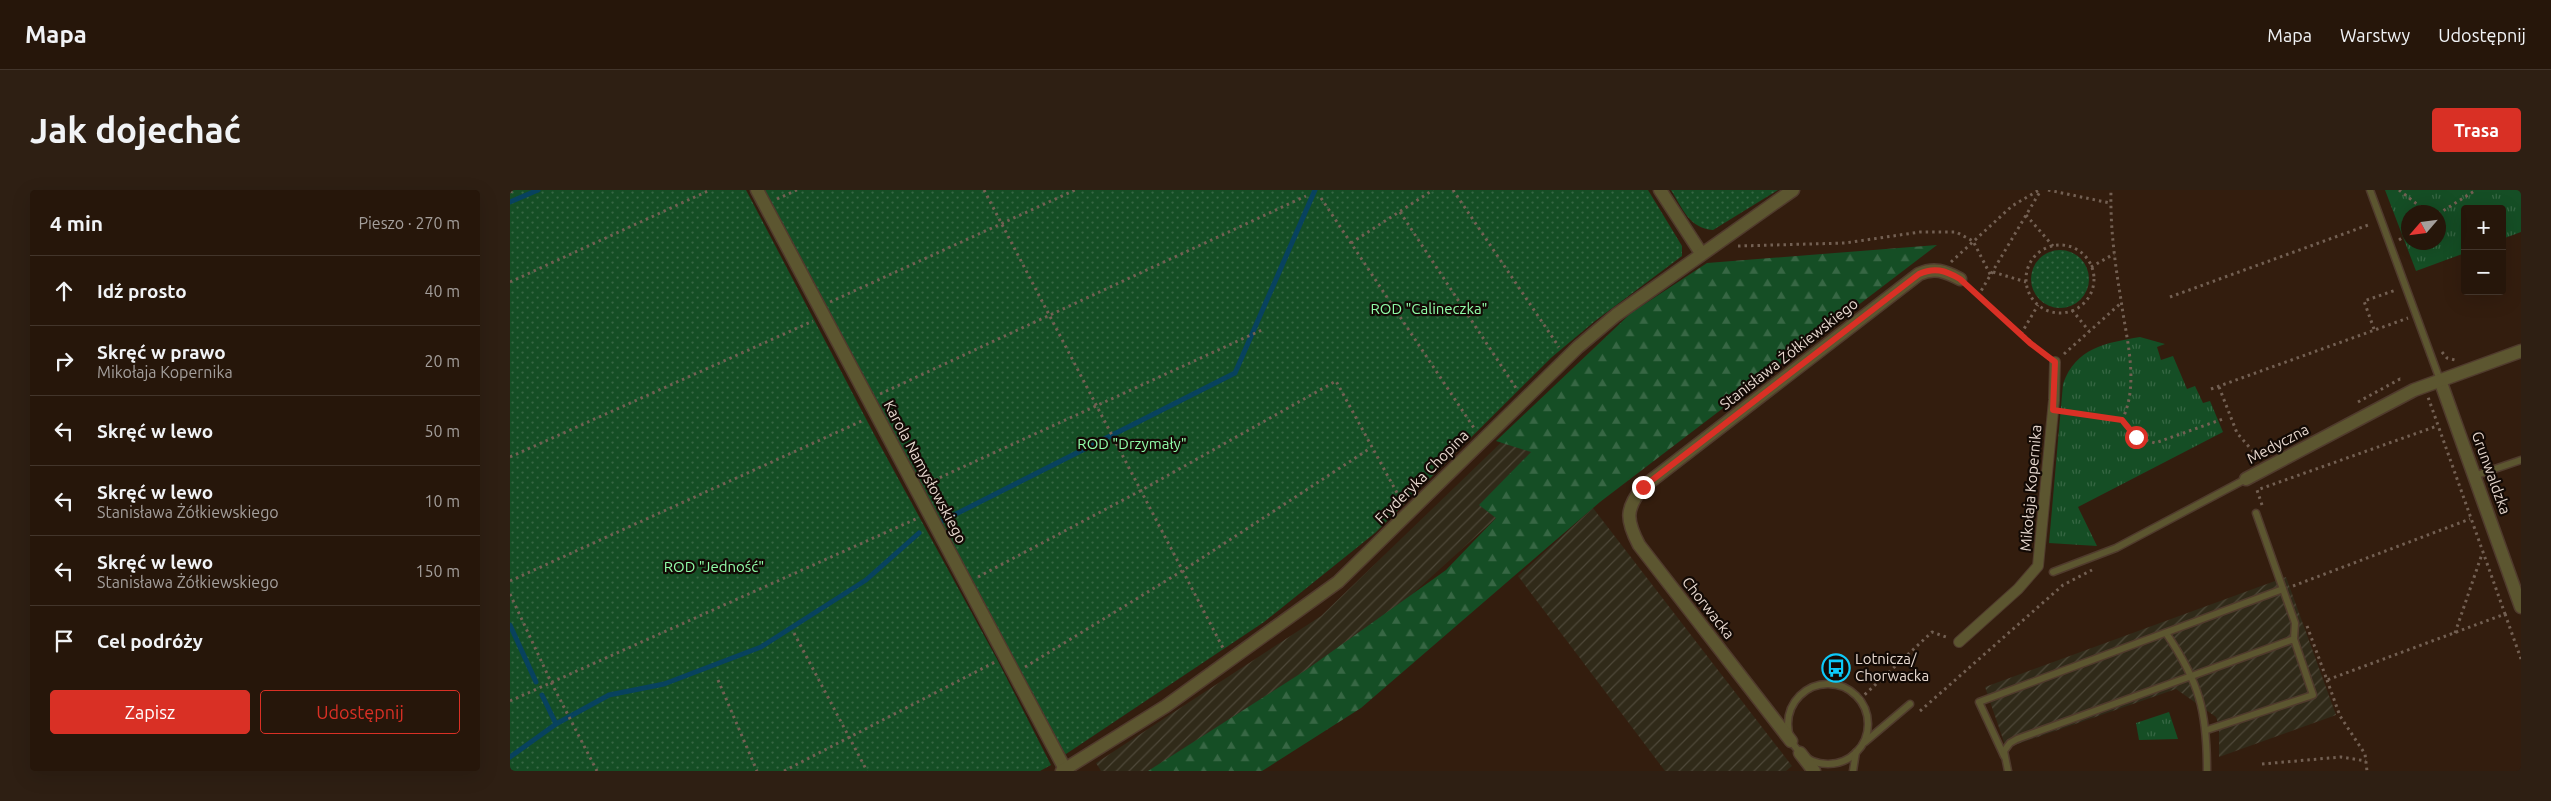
<!DOCTYPE html>
<html lang="pl">
<head>
<meta charset="utf-8">
<style>
	body { margin:0; font-family:Ubuntu,sans-serif; background:#2e1f13; color:#f1f3f6 }
	.controls { position:absolute; right:15px; top:15px; display:grid; overflow:hidden; border-radius:5px; box-shadow:0 5px 20px #0002 }
	.controls button { width:45px; height:45px; display:grid; place-items:center; padding:0; border:0; border-bottom:1px solid #42352b; background:#26160a; color:#f1f3f6; font:25px sans-serif }
	.compass { position:absolute; left:1891px; top:15px; width:45px; height:45px; border-radius:50%; background:#26160a; box-shadow:0 5px 20px #0002; rotate:242deg }
	.stop { position:absolute; width:15px; height:15px; margin:-11px; border:4px solid #d93025; border-radius:50%; background:#fff }
	.stop.end { background:#d93025; border-color:#fff; box-shadow:0 1px 5px #0008 }
	.list { margin:0; padding:0; list-style:none }
	h2 { display:flex; justify-content:space-between; align-items:center; height:65px; margin:0; padding:0 20px; font-size:21px }
	h2 small { font-size:16px; font-weight:400; color:#a49f9c }
	.list li { display:grid; grid-template-columns:32px 1fr auto; gap:15px; align-items:center; box-sizing:border-box; height:70px; padding:0 20px; border-top:1px solid #42352b }
	.list b { display:block; font-size:19px; white-space:nowrap }
	.list p { margin:0; font-size:16px; white-space:nowrap; color:#a49f9c }
	.list em { font-size:16px; font-style:normal; color:#a49f9c }
	.actions { display:flex; gap:10px; padding:15px 20px }
	.actions a { flex:1; padding:11px 0; border:1px solid #d93025; border-radius:5px; text-align:center; font-size:18px; color:#d93025 }
	.actions .main { background:#d93025; color:#fff }
	.icon { flex:none; width:28px; height:28px; fill:none; stroke:currentColor; stroke-width:2; stroke-linecap:round; stroke-linejoin:round }
	.map { position:relative; flex:none; width:2011px; height:581px; overflow:hidden; border-radius:5px }
	header { display:flex; align-items:center; gap:30px; box-sizing:border-box; height:70px; padding:0 25px; background:#26160a; border-bottom:1px solid #42352b }
	header strong { font-size:24px }
	nav { display:flex; gap:28px; margin-inline-start:auto; font-size:18px }
	.intro { display:flex; align-items:center; justify-content:space-between; box-sizing:border-box; height:120px; padding:0 30px }
	h1 { margin:0; font-size:35px }
	.button { padding:12px 22px; border-radius:5px; background:#d93025; color:#fff; font-size:18px; font-weight:700 }
	main { display:flex; gap:30px; padding:0 30px }
	aside { flex:1; background:#26160a; border-radius:5px; box-shadow:0 5px 20px #0002 }
	.map>svg:first-child { display:block }
</style>
</head>
<body>
<header>
<strong>Mapa</strong>
<nav><a>Mapa</a><a>Warstwy</a><a>Udostępnij</a></nav>
</header>
<div class="intro"><h1>Jak dojechać</h1><a class="button">Trasa</a></div>
<main>
<aside>
<h2>4 min<small>Pieszo · 270 m</small></h2>
<ul class="list">
<li><svg class="icon" aria-label="ahead" viewBox="0 0 24 24"><path d="M12 20V5M6 11l6-6 6 6"/></svg><div><b>Idź prosto</b></div><em>40 m</em></li>
<li><svg class="icon" aria-label="right" viewBox="0 0 24 24"><path d="M7 20v-9h11M14 6l5 5-5 5"/></svg><div><b>Skręć w prawo</b><p>Mikołaja Kopernika</p></div><em>20 m</em></li>
<li><svg class="icon" aria-label="left" viewBox="0 0 24 24"><path d="M17 20v-9H6M10 6l-5 5 5 5"/></svg><div><b>Skręć w lewo</b></div><em>50 m</em></li>
<li><svg class="icon" aria-label="left" viewBox="0 0 24 24"><path d="M17 20v-9H6M10 6l-5 5 5 5"/></svg><div><b>Skręć w lewo</b><p>Stanisława Żółkiewskiego</p></div><em>10 m</em></li>
<li><svg class="icon" aria-label="left" viewBox="0 0 24 24"><path d="M17 20v-9H6M10 6l-5 5 5 5"/></svg><div><b>Skręć w lewo</b><p>Stanisława Żółkiewskiego</p></div><em>150 m</em></li>
<li><svg class="icon" aria-label="arrive" viewBox="0 0 24 24"><path d="M6 21V4h12l-3 4 3 4H6"/></svg><div><b>Cel podróży</b></div></li>
</ul>
<div class="actions"><a class="main">Zapisz</a><a>Udostępnij</a></div>
</aside>
<div class="map">
<svg width="2011" height="581" viewBox="0 0 2011 581">
	<defs>
		<pattern id="industrial-furrows" width="10" height="10" patternUnits="userSpaceOnUse" patternTransform="scale(1.25)"><rect width="10" height="10" fill="#302a19"/><path d="M-1 1l2-2M0 10L10 0M9 11l2-2" fill="none" stroke="#4e4839"/></pattern>
		<pattern id="grass-dots" width="8" height="8" patternUnits="userSpaceOnUse" patternTransform="scale(1.25)"><rect width="8" height="8" fill="#154e25"/><path d="M2 2h.1M6 6h.1" fill="none" stroke="#376744" stroke-width="1.8" stroke-linecap="round"/></pattern>
		<pattern id="forest-firs" width="22" height="20" patternUnits="userSpaceOnUse" patternTransform="scale(1.25)"><rect width="22" height="20" fill="#154e25"/><path d="M5 1l3.5 6h-7zM16 11l3.5 6h-7z" fill="#376744"/></pattern>
		<pattern id="park-tufts" width="24" height="20" patternUnits="userSpaceOnUse" patternTransform="scale(1.25)"><rect width="24" height="20" fill="#154e25"/><path d="M3 7l-1-3M5 7V3M7 7l1-3M15 17l-1-3M17 17v-4M19 17l1-3" fill="none" stroke="#376744"/></pattern>
	</defs>
	<rect width="100%" height="100%" fill="#331d0e"/>
	<g fill="url(#industrial-furrows)">
		<polygon points="1002,242 1032,270 1016,301 855,447 664,581 591,581 586,573 811,426"/>
		<polygon points="1083,318 1282,576 1276,581 1155,581 1008,386"/>
		<polygon points="1776,387 1826,525 1709,567 1709,536 1706,527 1666,499 1496,558 1475,497"/>
	</g>
	<g fill="url(#grass-dots)">
		<polygon points="0,0 236,0 365,246 488,471 541,575 530,581 0,581"/>
		<polygon points="254,0 1138,0 1172,56 1172,66 1085,131 1042,167 865,343 754,432 556,564 551,561"/>
		<path d="M1161 0H1268L1203 40C1179 38 1173 19 1161 0Z"/>
		<circle cx="1550" cy="89" r="29"/>
	</g>
	<polygon fill="url(#forest-firs)" points="1427,55 1090,312 851,518 752,581 638,581 796,480 936,380 986,328 969,315 1021,262 986,251 1121,123 1197,73"/>
	<g fill="url(#park-tufts)" fill-rule="evenodd">
		<path d="M1875 0H2011V42L1992 49V19H1955V63L1906 81ZM1928 22V52H1898V22Z"/>
		<path d="M1630 147 1655 154 1647 157 1651 170 1663 166 1677 199 1685 196 1693 213 1700 211 1713 242 1568 317 1587 356 1539 353 1553 194C1566 157 1596 153 1630 147Z"/>
		<polygon points="1659,522 1668,549 1629,550 1626,533"/>
	</g>
	<g fill="none" stroke-linecap="round" stroke-linejoin="round">
		<g stroke="#08425f" stroke-width="5">
			<polyline points="0,12 28,0"/>
			<polyline points="432,331 725,183 805,0"/>
			<polyline points="0,435 26,492"/>
			<polyline points="32,505 46,534 99,505 154,494 251,457 356,390 409,343"/>
			<polyline points="0,567 46,534"/>
		</g>
		<g stroke="#503b2d" stroke-width="9">
			<g id="service">
				<polyline points="1860,0 1930,190"/>
				<polyline points="1964,286 2011,270"/>
				<polyline points="1746,323 1785,433 1784,449"/>
				<polyline points="1543,382 1606,358 1736,289"/>
				<path d="M1656 443C1690 493 1697 522 1697 581"/>
				<circle cx="1318" cy="534" r="40"/>
				<polyline points="1355,552 1400,514"/>
				<polyline points="1494,566 1469,512 1773,399"/>
				<polyline points="1343,581 1346,562"/>
				<polyline points="1498,581 1494,561 1500,553 1507,549 1784,449 1803,505 1697,540"/>
			</g>
		</g>
		<g stroke="#503b2d" stroke-width="12">
			<polyline id="pedestrian" points="1449,452 1508,399 1528,376 1544,210 1545,172"/>
		</g>
		<g stroke="#503b2d" stroke-width="15">
			<g id="minor">
				<polyline points="247,0 555,579"/>
				<polyline points="1150,0 1191,63"/>
				<polyline points="1930,190 2011,417"/>
				<polyline points="1736,289 1904,200 2011,161"/>
				<path d="M1281 551 1129 355C1116 330 1115 319 1133 297L1409 84C1424 77 1435 81 1450 89"/>
				<polyline points="1290,563 1304,581"/>
				<polyline points="552,581 656,516 828,392 1068,157 1106,125 1283,0"/>
			</g>
		</g>
		<g stroke="#736053" stroke-width="3" stroke-dasharray="2.5 4" stroke-linecap="butt">
			<polyline points="474,0 713,458"/>
			<polyline points="943,0 1049,157"/>
			<polyline points="1538,0 1600,13"/>
			<polyline points="1889,0 1917,22"/>
			<polyline points="0,2 5,0"/>
			<polyline points="811,8 964,238"/>
			<polyline points="267,9 287,0"/>
			<polyline points="890,22 1006,198"/>
			<polyline points="1928,24 1966,0"/>
			<polyline points="1516,25 1543,56"/>
			<polyline points="1889,50 1898,44"/>
			<polyline points="841,53 923,0"/>
			<circle cx="1550" cy="89" r="34"/>
			<polyline points="1228,56 1335,53 1410,42 1446,42 1463,51 1481,86"/>
			<polyline points="1441,72 1502,16 1529,0"/>
			<polyline points="1581,77 1604,64"/>
			<polyline points="1483,82 1516,92"/>
			<polyline points="0,92 200,0"/>
			<polyline points="1460,98 1536,165"/>
			<polyline points="1468,106 1531,0"/>
			<polyline points="1660,107 1861,34"/>
			<polyline points="320,112 565,0"/>
			<polyline points="1562,120 1579,141"/>
			<polyline points="1864,139 1854,111 1886,100"/>
			<polyline points="1511,144 1528,115"/>
			<polyline points="1932,162 1937,168 1945,170"/>
			<polyline points="1554,164 1611,113"/>
			<polyline points="1709,197 1727,243 1747,266 1750,265"/>
			<polyline points="1701,199 1898,128"/>
			<polyline points="370,204 796,6"/>
			<polyline points="1848,212 1890,189 1893,190"/>
			<path d="M1554 221 1612 230C1630 194 1616 148 1611 110 1605 74 1600 37 1601 0"/>
			<polyline points="1612,230 1626,247 1645,253 1713,229"/>
			<polyline points="0,267 303,131"/>
			<polyline points="418,293 754,139"/>
			<polyline points="1752,315 1747,300 1927,236"/>
			<polyline points="468,387 630,301 826,191 892,312"/>
			<polyline points="0,391 354,230"/>
			<polyline points="1783,396 1960,329"/>
			<polyline points="0,404 41,492 87,581"/>
			<polyline points="1995,424 2011,469"/>
			<polyline points="1797,436 1817,490 1995,424 1918,207"/>
			<polyline points="284,443 357,581"/>
			<polyline points="1945,443 1972,364"/>
			<polyline points="515,477 672,381 859,259"/>
			<polyline points="208,490 247,581"/>
			<polyline points="1817,490 1830,526 1855,564 1857,581"/>
			<polyline points="1350,509 1422,442 1439,448"/>
			<polyline points="0,511 408,328"/>
			<polyline points="1410,521 1553,395 1582,380"/>
			<polyline points="1752,574 1831,567 1856,571"/>
			<polyline points="274,581 485,472"/>
		</g>
		<use href="#service" stroke="#5c5630" stroke-width="6"/>
		<use href="#pedestrian" stroke="#5c5630" stroke-width="10"/>
		<use href="#minor" stroke="#5c5630" stroke-width="12"/>
	</g>
	<g fill="none" stroke-linecap="round" stroke-linejoin="round">
		<path stroke="#d93025" stroke-width="6" d="M1133 297 1409 84C1424 77 1435 80 1450 89L1520 153 1545 172 1543 220 1612 230 1626 247"/>
	</g>
	<defs>
		<g id="bus-ring" transform="scale(1.4375)"><circle r="9.5" fill="#130a05" stroke="#0ecafa" stroke-width="1.5"/><path d="M-5-6H5V4H4V6H2V4H-2V6H-4V4H-5ZM-3.5-4V0h7V-4ZM-3.5 1.2v1.5H-2V1.2ZM2 1.2v1.5H3.5V1.2Z" fill="#0ecafa"/></g>
	</defs>
	<g fill-rule="evenodd">
		<use href="#bus-ring" x="1326" y="478"/>
	</g>
	<g text-anchor="middle" stroke-width="4.5" stroke-linejoin="round" paint-order="stroke">
		<g font-size="15" fill="#91fda9" stroke="#130a05">
			<text x="919" y="124">ROD "Calineczka"</text>
			<text x="622" y="259">ROD "Drzymały"</text>
			<text x="204" y="382">ROD "Jedność"</text>
		</g>
		<g font-size="15" fill="#e7d8cf" stroke="#130a05">
			<text transform="translate(1279 164) rotate(-38)" y="5">Stanisława Żółkiewskiego</text>
			<text transform="translate(1768 254) rotate(-28)" y="5">Medyczna</text>
			<text transform="translate(415 282) rotate(62)" y="5">Karola Namysłowskiego</text>
			<text transform="translate(1981 283) rotate(70)" y="5">Grunwaldzka</text>
			<text transform="translate(912 287) rotate(-45)" y="5">Fryderyka Chopina</text>
			<text transform="translate(1521 298) rotate(-85)" y="5">Mikołaja Kopernika</text>
			<text transform="translate(1198 418) rotate(52)" y="5">Chorwacka</text>
		</g>
		<g font-size="15" fill="#e7d8cf" stroke="#130a05" text-anchor="start">
			<text x="1345" y="474">Lotnicza/<tspan x="1345" dy="17">Chorwacka</tspan></text>
		</g>
	</g>
</svg>
<div class="controls">
<button>+</button>
<button>−</button>
</div>
<svg class="compass" viewBox="-18 -18 36 36"><path d="M0-13l5 13h-10z" fill="#e53935"/><path d="M0 13l5-13h-10z" fill="#a49f9c"/></svg>
<div class="stop" style="left:1626px;top:247px"></div>
<div class="stop end" style="left:1133px;top:297px"></div>
</div>
</main>
</body>
</html>
